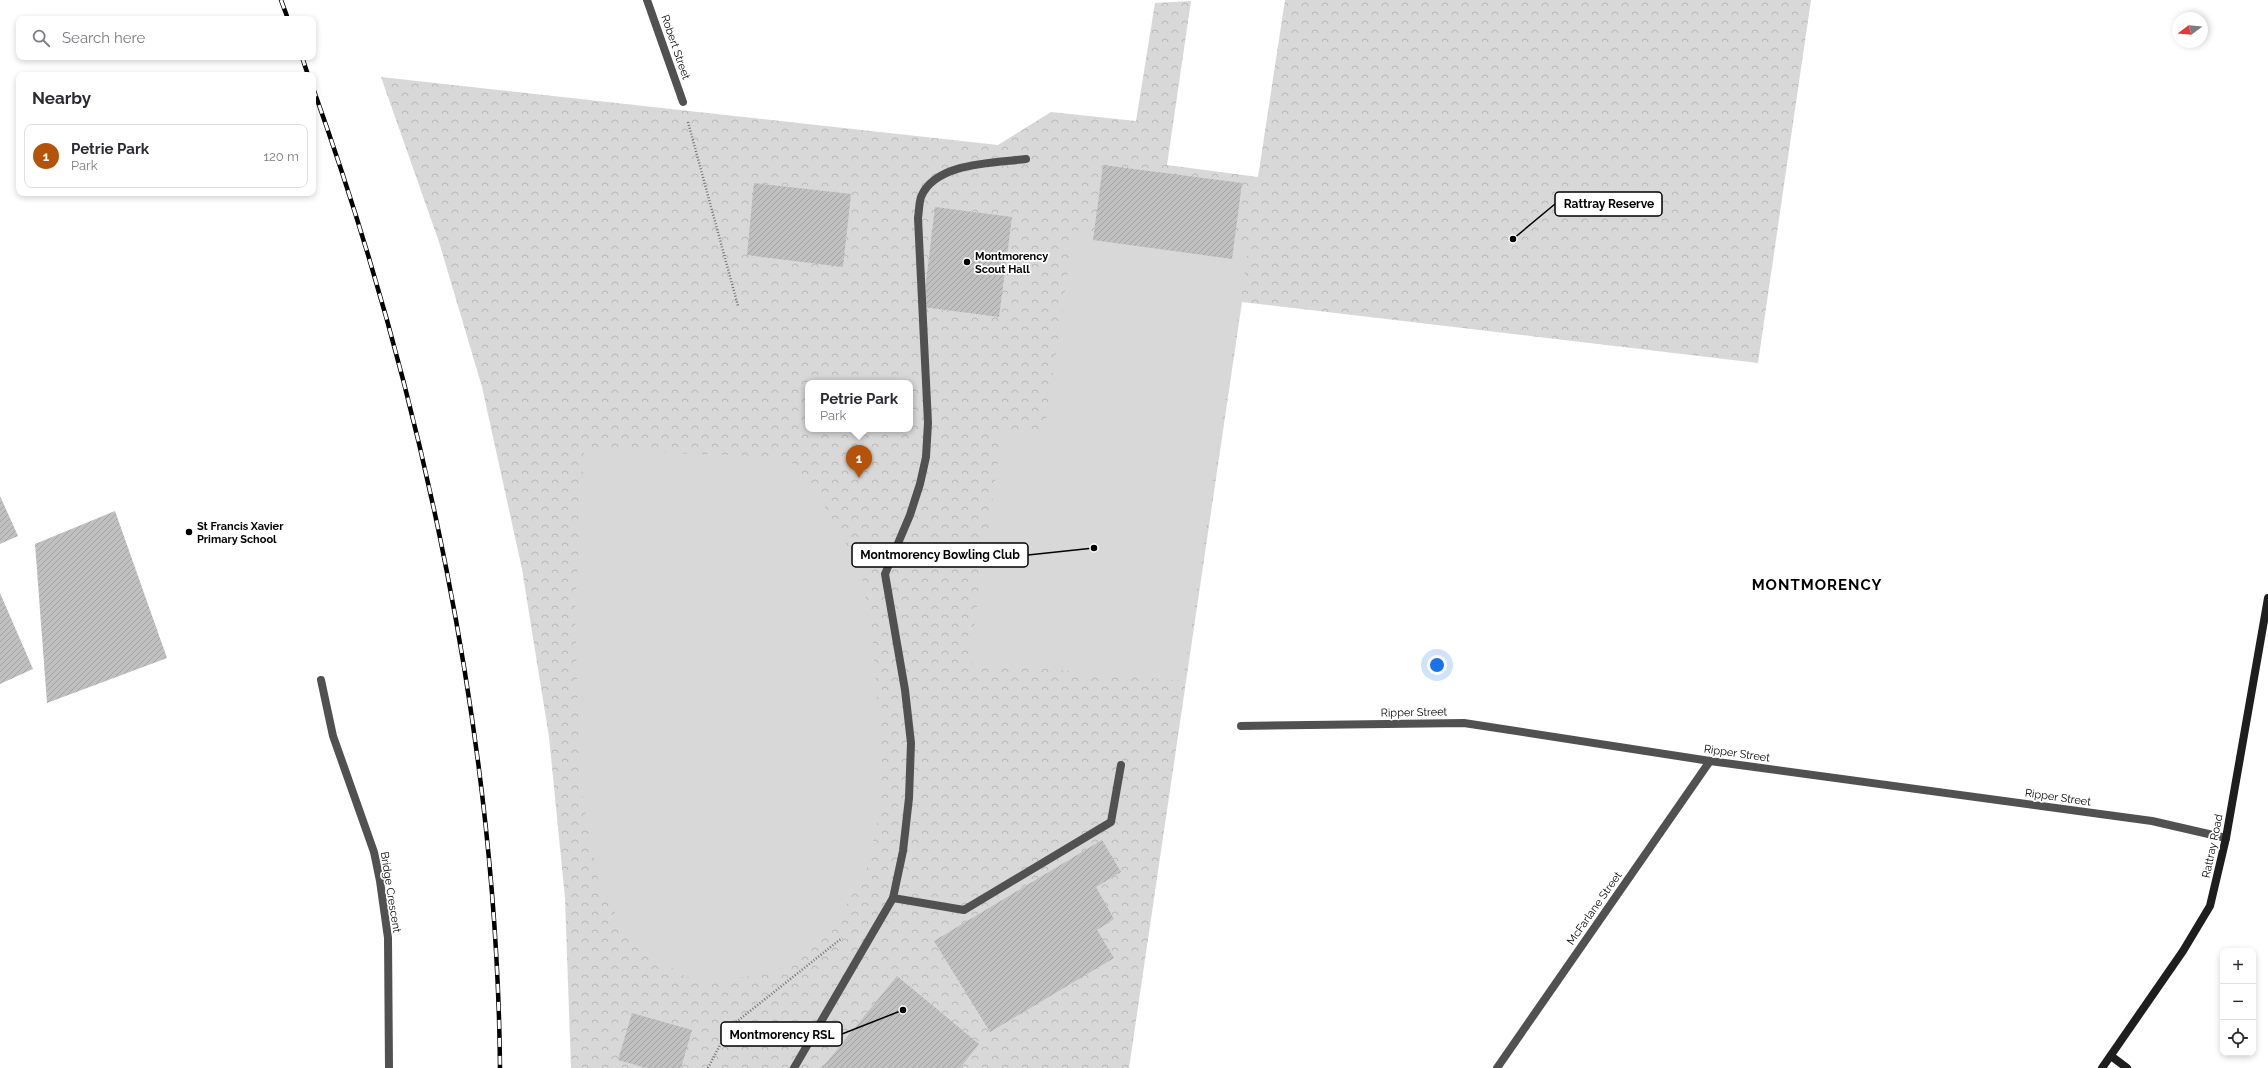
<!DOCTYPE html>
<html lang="en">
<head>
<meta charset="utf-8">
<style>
	body { margin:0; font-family:Raleway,sans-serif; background:#f2f2f3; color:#2b2b33 }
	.controls { position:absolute; right:12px; bottom:12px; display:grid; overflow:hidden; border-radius:8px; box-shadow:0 2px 6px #0003 }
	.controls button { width:36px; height:36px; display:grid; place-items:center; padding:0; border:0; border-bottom:1px solid #e1e1e2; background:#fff; color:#2b2b33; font:20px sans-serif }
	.compass { position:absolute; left:2172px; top:12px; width:36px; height:36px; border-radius:50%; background:#fff; box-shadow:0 2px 6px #0003; rotate:254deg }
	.you { position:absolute; left:1437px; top:665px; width:14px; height:14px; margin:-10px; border:3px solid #fff; border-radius:50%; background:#1a73e8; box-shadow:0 0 0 6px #1a73e833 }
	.badge { display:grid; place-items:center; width:26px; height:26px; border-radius:50%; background:#b45309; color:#fff; font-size:13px; font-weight:700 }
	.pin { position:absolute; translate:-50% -33px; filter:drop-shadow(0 1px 2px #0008) }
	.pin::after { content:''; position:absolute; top:21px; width:14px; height:12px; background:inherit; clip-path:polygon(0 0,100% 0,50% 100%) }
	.popup { position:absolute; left:805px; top:380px; width:108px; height:52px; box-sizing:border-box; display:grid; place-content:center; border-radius:8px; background:#fff; filter:drop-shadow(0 1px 3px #0005); font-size:13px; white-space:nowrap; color:#7c7c81 }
	.popup b { font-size:15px; color:#2b2b33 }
	.popup::after { content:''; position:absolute; left:50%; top:100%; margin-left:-8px; border:8px solid transparent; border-top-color:#fff }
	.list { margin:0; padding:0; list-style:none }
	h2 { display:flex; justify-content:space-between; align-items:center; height:52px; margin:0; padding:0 16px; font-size:17px }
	h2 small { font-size:13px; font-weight:400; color:#7c7c81 }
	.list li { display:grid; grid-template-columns:26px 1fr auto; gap:12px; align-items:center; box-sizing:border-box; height:64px; margin:0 8px 8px; padding:0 8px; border:1px solid #e1e1e2; border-radius:8px }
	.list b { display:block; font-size:15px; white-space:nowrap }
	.list p { margin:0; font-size:13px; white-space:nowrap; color:#7c7c81 }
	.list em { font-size:13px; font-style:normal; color:#7c7c81 }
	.icon { flex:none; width:22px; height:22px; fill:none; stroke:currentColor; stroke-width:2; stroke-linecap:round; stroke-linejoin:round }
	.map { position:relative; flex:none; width:2268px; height:1068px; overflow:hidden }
	.search { position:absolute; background:#fff; box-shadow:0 2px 6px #0003; left:16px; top:16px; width:300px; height:44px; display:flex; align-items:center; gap:10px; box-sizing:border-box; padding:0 14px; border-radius:8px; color:#7c7c81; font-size:15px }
	.panel { position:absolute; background:#fff; box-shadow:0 2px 6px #0003; left:16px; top:72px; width:300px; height:124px; border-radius:8px }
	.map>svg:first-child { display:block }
</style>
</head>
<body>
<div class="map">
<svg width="2268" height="1068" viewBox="0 0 2268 1068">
	<defs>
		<pattern id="park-crowns" width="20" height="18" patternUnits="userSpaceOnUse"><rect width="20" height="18" fill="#d8d8d8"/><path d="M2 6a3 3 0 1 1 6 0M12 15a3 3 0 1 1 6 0" fill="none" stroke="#b8b8b8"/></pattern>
		<pattern id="building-hatch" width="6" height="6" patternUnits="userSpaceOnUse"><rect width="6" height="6" fill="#c0c0c0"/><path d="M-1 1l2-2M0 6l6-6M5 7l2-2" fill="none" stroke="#a3a3a3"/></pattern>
	</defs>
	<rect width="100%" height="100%" fill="#fff"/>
	<path fill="url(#park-crowns)" fill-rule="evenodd" d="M1285 0H1811L1758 363 1242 302 1129 1068H571L565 898 549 737 522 569 482 387 439 242 381 77 998 145 1051 112 1136 121 1155 3 1191 1 1167 165 1258 177ZM808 383H910V429H808Z"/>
	<g fill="#d8d8d8">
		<polygon points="1074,230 1249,243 1183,681 969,662 1002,434 1044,434"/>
		<polygon points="584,450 787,457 812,486 841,533 862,577 872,634 882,756 880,812 866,872 839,917 807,951 770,974 725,979 686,977 652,955 622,926 599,884 580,785 575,613"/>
	</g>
	<g fill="url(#building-hatch)">
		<polygon points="1103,165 1242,183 1232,259 1093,240"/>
		<polygon points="754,183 851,194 843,267 747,255"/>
		<polygon points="935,207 1012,217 999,317 923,307"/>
		<polygon points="0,496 18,536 0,544"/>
		<polygon points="115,511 167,658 47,703 35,544"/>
		<polygon points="0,593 33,669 0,684"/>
		<polygon points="1102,840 1121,872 1096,887 1114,919 1097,930 1114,958 990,1032 934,941"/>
		<polygon points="897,976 979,1044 960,1068 822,1068"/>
		<polygon points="632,1013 692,1030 681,1068 646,1068 618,1060"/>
	</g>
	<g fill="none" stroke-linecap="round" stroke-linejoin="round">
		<g stroke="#737373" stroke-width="2.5" stroke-dasharray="1 2" stroke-linecap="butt">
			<polyline points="688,122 738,306"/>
			<polyline points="708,1068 720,1045 735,1023 842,938"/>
		</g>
		<g stroke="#515151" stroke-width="8">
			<polyline points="893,898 964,910 1111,822 1121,765"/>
			<path d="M794 1068 893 898 903 851 909 798 911 743 905 690 885 574 910 515 920 484 926 457 928 423 918 218C919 212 919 203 921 197 935 162 995 163 1026 159"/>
		</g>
		<g stroke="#515151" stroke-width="8">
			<polyline points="647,0 683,102"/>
			<polyline points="321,680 333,736 374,852 380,881 388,938 389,1068"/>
			<polyline points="1241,726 1464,723 1710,761 2152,821 2226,838"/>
			<polyline points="1497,1068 1710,761"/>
		</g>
		<g stroke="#1e1e1e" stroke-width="8">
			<polyline points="2111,1056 2127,1068"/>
			<polyline points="2102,1068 2183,951 2210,906 2226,838 2268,598"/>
		</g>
		<g stroke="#000" stroke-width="4.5">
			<g id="rail">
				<polyline points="281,0 288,19"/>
				<polyline points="302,57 308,75"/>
				<path d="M313 88C423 395 497 741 500 1068"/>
			</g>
		</g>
		<use href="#rail" stroke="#fff" stroke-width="3" stroke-dasharray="9" stroke-linecap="butt"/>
	</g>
	<g fill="#000" stroke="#fff" stroke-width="1.5">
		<circle cx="967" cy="262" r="4"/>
		<circle cx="189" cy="532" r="4"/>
	</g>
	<g text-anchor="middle" stroke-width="3.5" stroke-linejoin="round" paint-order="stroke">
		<g font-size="11" fill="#000" stroke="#fff">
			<text transform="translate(676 47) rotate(71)" y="4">Robert Street</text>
			<text transform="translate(1414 712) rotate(-1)" y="4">Ripper Street</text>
			<text transform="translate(1737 753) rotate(8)" y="4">Ripper Street</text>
			<text transform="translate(2058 797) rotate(8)" y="4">Ripper Street</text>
			<text transform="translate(2212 846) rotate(-78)" y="4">Rattray Road</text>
			<text transform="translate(391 892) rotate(81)" y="4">Bridge Crescent</text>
			<text transform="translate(1594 908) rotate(-55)" y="4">McFarlane Street</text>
		</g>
		<g font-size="11" font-weight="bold" fill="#000" stroke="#fff" text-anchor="start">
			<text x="975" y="260">Montmorency<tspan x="975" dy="13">Scout Hall</tspan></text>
			<text x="197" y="530">St Francis Xavier<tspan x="197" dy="13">Primary School</tspan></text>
		</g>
		<g font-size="15" font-weight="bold" letter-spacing="1" fill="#000" stroke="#fff">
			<text x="1817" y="590">MONTMORENCY</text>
		</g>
	</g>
	<path fill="none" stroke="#000" stroke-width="1.5" d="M1513 239L1555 204M1094 548L1028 555M903 1010L842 1034"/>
	<g fill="#000" stroke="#fff" stroke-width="1.5">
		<circle cx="1513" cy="239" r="4"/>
		<circle cx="1094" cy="548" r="4"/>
		<circle cx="903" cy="1010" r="4"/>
	</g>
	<g fill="#fff" stroke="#000" stroke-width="1.5">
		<rect x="1555" y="192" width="107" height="24" rx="4"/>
		<rect x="852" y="543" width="176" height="24" rx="4"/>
		<rect x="721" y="1022" width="121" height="24" rx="4"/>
	</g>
	<g font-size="12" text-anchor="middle" font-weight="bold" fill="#000">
		<text x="1609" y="208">Rattray Reserve</text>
		<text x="940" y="559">Montmorency Bowling Club</text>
		<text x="782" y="1039">Montmorency RSL</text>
	</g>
</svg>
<div class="controls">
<button>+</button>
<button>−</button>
<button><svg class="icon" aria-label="locate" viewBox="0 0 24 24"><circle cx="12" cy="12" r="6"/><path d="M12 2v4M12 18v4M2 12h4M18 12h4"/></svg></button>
</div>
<svg class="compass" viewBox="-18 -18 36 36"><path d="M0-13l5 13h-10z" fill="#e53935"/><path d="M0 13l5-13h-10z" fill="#7c7c81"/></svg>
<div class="you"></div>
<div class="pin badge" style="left:859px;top:478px">1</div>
<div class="popup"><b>Petrie Park</b>Park</div>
<div class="search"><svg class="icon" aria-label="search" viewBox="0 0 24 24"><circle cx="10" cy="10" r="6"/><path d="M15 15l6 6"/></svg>Search here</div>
<section class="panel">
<h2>Nearby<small></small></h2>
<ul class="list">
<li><span class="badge">1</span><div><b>Petrie Park</b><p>Park</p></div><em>120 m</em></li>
</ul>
</section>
</div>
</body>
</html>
